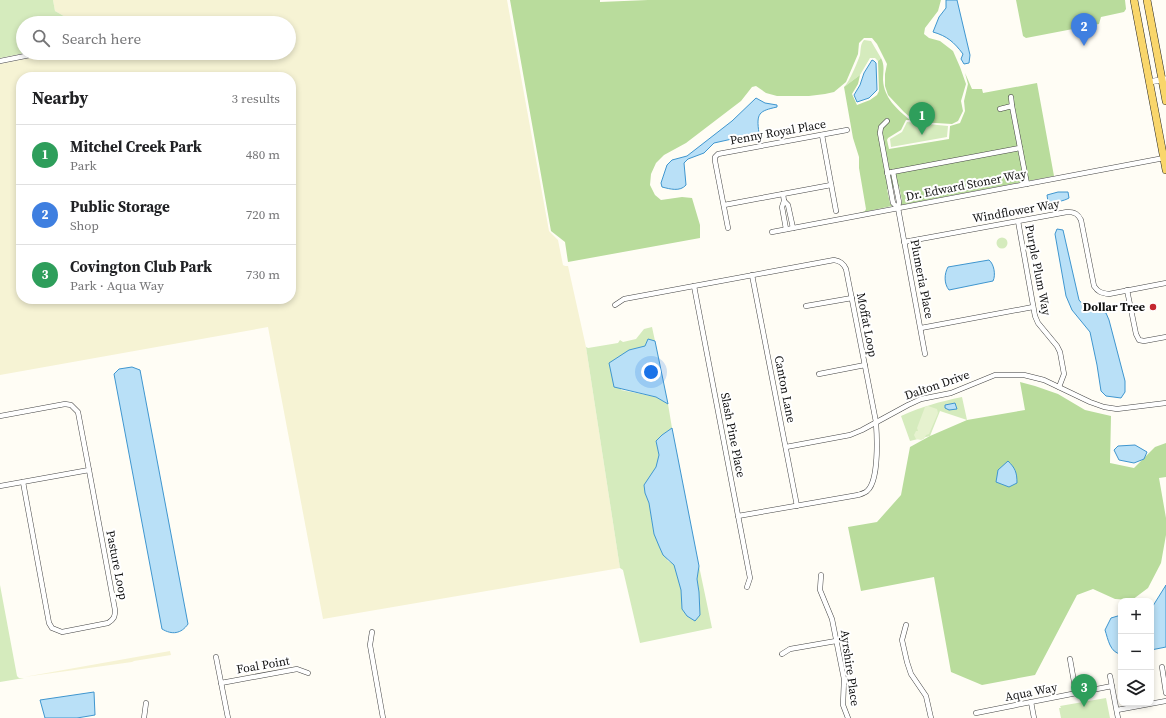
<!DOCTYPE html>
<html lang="en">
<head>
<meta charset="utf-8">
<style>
	body { margin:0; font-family:"Source Serif 4",serif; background:#f2f2f2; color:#202124 }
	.controls { position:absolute; right:12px; bottom:12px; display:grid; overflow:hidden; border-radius:8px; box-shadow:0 2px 6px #0003 }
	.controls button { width:36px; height:36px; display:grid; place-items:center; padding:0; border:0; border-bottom:1px solid #e0e0e0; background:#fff; color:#202124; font:20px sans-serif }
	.you { position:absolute; left:651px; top:372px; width:14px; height:14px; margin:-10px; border:3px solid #fff; border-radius:50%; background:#1a73e8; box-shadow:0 0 0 6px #1a73e833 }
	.badge { display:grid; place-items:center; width:26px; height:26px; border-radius:50%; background:#0b8043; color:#fff; font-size:13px; font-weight:700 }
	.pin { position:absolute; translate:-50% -33px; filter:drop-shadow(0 1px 2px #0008) }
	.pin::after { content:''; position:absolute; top:21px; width:14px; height:12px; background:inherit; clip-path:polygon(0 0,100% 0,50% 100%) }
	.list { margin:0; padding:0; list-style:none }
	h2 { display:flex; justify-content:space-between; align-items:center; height:52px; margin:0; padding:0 16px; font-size:17px }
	h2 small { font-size:13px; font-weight:400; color:#757577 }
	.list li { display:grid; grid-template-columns:26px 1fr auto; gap:12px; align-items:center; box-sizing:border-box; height:60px; padding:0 16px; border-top:1px solid #e0e0e0 }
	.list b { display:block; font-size:15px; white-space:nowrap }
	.list p { margin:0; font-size:13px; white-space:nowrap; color:#757577 }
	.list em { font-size:13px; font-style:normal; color:#757577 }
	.icon { flex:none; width:22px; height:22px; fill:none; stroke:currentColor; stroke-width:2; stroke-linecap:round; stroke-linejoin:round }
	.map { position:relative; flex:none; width:1166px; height:718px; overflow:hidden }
	.search { position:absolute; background:#fff; box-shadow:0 2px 6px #0003; left:16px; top:16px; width:280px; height:44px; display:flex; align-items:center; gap:10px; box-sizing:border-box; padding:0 14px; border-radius:22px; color:#757577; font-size:15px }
	.panel { position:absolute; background:#fff; box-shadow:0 2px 6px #0003; left:16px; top:72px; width:280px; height:232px; border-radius:16px }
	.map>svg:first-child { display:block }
</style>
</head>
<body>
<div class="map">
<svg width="1166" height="718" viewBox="0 0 1166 718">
	<rect width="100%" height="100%" fill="#fffdf5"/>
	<g fill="#f6f3d4" fill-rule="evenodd">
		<path d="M53 0H507L549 231 558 240 563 265 565 266H568L586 347 620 568 323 619 268 327 0 375V64L55 53H289V23H76L55 11ZM21 77H291V299H21Z"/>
		<polygon points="170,651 171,655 134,661 132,662 24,677"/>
	</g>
	<g fill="#d5ebbd">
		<polygon points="0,0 53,0 55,11 76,23 23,23 23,53 25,53 0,58"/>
		<path d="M864 40 871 41 881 58 878 61 875 58H870L860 75 844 87C849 83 858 61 860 55 861 49 860 45 864 40Z"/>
		<polygon points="907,122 948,126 947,137 891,147 890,139 902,132"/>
		<circle cx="1002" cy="243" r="5.5"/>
		<polygon points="652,327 655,341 648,339 645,346 629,350 621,390 656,397 668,404 672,428 662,435 656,441 659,455 656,467 644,485 645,493 649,503 654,534 668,561 674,564 681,590 682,609 700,615 699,592 697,579 699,566 712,628 640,643 623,570 620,568 586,347 588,348 618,343 620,340 623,342 636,339 644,329"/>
		<path d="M962 397 967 420 940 411 930 436 910 441 901 416C923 406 939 402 962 397Z"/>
		<polygon points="0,585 17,676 19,678 24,678 0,682"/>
		<polygon points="1106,698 1110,718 1061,718 1059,708 1061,708 1060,706"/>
	</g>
	<g fill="#b9dc9c">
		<polygon points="510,0 600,0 600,2 648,0 941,0 938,11 925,28 924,34 929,38 940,41 953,51 960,67 966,84 961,101 963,111 958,121 952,124 919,122 911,118 904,112 888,95 885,86 885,74 887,64 877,44 872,38 864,38 859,43 858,54 846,82 834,92 825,94 809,96 777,96 766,93 756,86 752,87 741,101 686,143 664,155 656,163 651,174 650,185 655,195 661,200 682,197 692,198 700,225 700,238 568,262 565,242 551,231"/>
		<polygon points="1016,0 1125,0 1126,9 1124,12 1101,17 1099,24 1026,38 1023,36"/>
		<path d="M881 58C885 66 883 71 883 80 884 98 897 109 910 120H906L901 130 888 138 887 140 889 149 949 139 950 126 960 123 965 111 964 101 968 84 965 73 972 89H982L983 93 1037 83 1054 176 901 205 902 201 899 186 887 189 890 203 892 206 859 213 865 211 866 209 859 168V157L853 138 844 87 860 75 858 84 852 94 857 105 870 100 877 95 879 91 878 61Z"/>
		<polygon points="1020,382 1035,386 1058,394 1085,410 1111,416 1110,463 1134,468 1155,447 1166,443 1166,477 1159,478 1166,518 1166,535 1161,563 1148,588 1132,600 1115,599 1093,589 1077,595 1035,675 982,685 951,672 934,577 861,591 848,527 877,522 901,495 910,447 930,436 967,420 1025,410"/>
	</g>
	<polygon fill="#e6f2cf" points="928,406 937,409 938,413 929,434 926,435 924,439 921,440 916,439 914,435 916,431 918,431 917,428 925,407"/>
	<g fill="#b9e0f7" stroke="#3f96cf">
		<path d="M946 0H957L970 55 969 63 964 64 961 59 963 54C954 42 947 36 933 32L939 17 946 8Z"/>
		<polygon points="872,60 874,61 876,63 877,90 869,98 857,102 854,95 860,85 864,73"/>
		<path d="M756 98 765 103 777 105V107C759 111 756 113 759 133L714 143 704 153 688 159 684 163 686 185C680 192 670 189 662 187L661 183 667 165 672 160 687 156 732 121Z"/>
		<path d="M1058 192H1068L1069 198C1064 201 1054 203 1048 202L1047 195Z"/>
		<polygon points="1057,229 1063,230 1079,300 1085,307 1106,313 1109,320 1125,381 1125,392 1121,398 1106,396 1101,391 1097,365 1090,332 1072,310 1066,296 1055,234"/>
		<path d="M989 260C994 264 996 275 993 281L949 290C944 284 944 274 948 267Z"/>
		<polygon points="648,339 655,341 668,404 656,397 614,387 609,363 629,350 645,346"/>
		<path d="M132 367 140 370 188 624C181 634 172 635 162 629L114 374 119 369Z"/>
		<polygon points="955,403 957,409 949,410 945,408 945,405"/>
		<polygon points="672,428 699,566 697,579 699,592 700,615 695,621 687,616 682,609 681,590 674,565 663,555 659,546 654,534 649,503 645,493 644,485 656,467 659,455 656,441 662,435"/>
		<polygon points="1135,445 1147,452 1144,459 1134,463 1119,460 1114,450 1118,446"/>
		<path d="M1008 461C1015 468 1017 472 1017 483L1009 487 996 482 998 470Z"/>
		<polygon points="1166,585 1166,647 1151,650 1151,609"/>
		<path d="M1121 615V654C1110 653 1108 639 1105 630L1111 618Z"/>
		<polygon points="94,692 95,715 77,718 45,718 40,700"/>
	</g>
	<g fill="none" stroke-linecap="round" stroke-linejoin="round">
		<g stroke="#444" stroke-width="5.5">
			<g id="minor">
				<polyline points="0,61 40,53"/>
				<polyline points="1011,97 1012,106"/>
				<polyline points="1000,109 1012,106 1027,184"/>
				<polyline points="887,121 881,127 880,133 893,203 898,208"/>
				<polyline points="822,135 836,211"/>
				<polyline points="893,172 899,202 898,208 925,354"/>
				<polyline points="887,173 1020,148"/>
				<polyline points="783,194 784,201 782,207 786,229"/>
				<polyline points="784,201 788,205 793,228"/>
				<polyline points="724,205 831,185"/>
				<polyline points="1018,221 1035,316 1038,323 1057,346 1060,352 1064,374 1059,387"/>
				<polyline points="728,228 715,161 715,157 718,154 847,130"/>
				<polyline points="772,232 1164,158"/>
				<path d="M904 242 1067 212C1075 212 1078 214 1081 220L1094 286C1098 292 1101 293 1109 294L1166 283"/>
				<polyline points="752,275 797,506"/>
				<polyline points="694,286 750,578 747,587"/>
				<polyline points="1127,290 1136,334 1139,340 1144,341 1166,337"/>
				<path d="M615 305 624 299 834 260C840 261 843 263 846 269L876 422C877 437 879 481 867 491 865 493 861 494 858 495L738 516"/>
				<polyline points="806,306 852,298"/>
				<polyline points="921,328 1033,307"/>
				<polyline points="819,374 865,365"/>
				<polyline points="0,416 65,404 71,405 78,412 89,470 0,486"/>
				<polyline points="786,447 850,435 862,430 908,405 921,399 951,393 995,375 1024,375 1044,380 1090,402 1104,407 1117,409 1166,403"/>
				<path d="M23 482 49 623 52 628 62 632 108 623C114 619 115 617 115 610L89 470"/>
				<polyline points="821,575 820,590 832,619 844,679 843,705 848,718"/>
				<polyline points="906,625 902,640 907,662 911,674 926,696 931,718"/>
				<polyline points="372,632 370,645 383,718"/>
				<polyline points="782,654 790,649 836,641"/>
				<polyline points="216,657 228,718"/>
				<polyline points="1070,659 1076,693"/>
				<polyline points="1162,667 1166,693"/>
				<polyline points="1110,676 1118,718"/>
				<polyline points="221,683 297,669 308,673"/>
				<polyline points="1031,702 1034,718"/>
				<polyline points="1117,710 1166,701"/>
				<polyline points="976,713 1112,686"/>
				<polyline points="144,718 146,703"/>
			</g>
		</g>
		<g stroke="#444" stroke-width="6">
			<polyline id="tertiary" points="1149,82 1166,79"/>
		</g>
		<g stroke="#222" stroke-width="8">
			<g id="primary">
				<polyline points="1134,0 1166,170"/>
				<polyline points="1147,0 1166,101"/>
			</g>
		</g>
		<use href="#minor" stroke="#fff" stroke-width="4.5"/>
		<use href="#tertiary" stroke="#fff" stroke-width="5.5"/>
		<use href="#primary" stroke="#f9d66b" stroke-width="7"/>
	</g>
	<circle fill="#c4262e" stroke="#fff" stroke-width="1.5" cx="1153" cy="307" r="4"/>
	<g text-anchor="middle" stroke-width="4" stroke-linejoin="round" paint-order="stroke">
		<g font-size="12" fill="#111" stroke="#fff">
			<text transform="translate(778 132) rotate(-10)" y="4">Penny Royal Place</text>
			<text transform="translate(966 185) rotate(-11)" y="4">Dr. Edward Stoner Way</text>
			<text transform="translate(1016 211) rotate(-10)" y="4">Windflower Way</text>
			<text transform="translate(1038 270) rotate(79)" y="4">Purple Plum Way</text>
			<text transform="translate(922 279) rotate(79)" y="4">Plumeria Place</text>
			<text transform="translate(867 325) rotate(79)" y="4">Moffat Loop</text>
			<text transform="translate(937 385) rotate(-19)" y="4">Dalton Drive</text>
			<text transform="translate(785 389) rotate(79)" y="4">Canton Lane</text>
			<text transform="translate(733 435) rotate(79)" y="4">Slash Pine Place</text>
			<text transform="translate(117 565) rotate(79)" y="4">Pasture Loop</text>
			<text transform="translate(263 665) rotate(-10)" y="4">Foal Point</text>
			<text transform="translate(850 668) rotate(82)" y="4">Ayrshire Place</text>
			<text transform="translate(1031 692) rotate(-11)" y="4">Aqua Way</text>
		</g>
		<g font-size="12" font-weight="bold" fill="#111" stroke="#fff" text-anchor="end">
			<text x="1145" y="311">Dollar Tree</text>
		</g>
	</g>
</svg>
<div class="controls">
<button>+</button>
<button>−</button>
<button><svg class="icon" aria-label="layers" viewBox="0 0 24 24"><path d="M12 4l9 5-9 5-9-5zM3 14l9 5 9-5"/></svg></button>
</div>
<div class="you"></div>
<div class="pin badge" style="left:922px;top:135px;background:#2e9e5b">1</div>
<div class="pin badge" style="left:1084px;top:46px;background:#3f7fe0">2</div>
<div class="pin badge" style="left:1084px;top:707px;background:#2e9e5b">3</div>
<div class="search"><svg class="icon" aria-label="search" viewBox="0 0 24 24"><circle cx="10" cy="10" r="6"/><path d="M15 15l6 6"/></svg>Search here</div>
<section class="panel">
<h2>Nearby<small>3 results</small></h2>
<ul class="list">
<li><span class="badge" style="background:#2e9e5b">1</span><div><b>Mitchel Creek Park</b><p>Park</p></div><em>480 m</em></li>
<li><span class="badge" style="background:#3f7fe0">2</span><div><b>Public Storage</b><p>Shop</p></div><em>720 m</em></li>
<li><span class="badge" style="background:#2e9e5b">3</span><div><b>Covington Club Park</b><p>Park · Aqua Way</p></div><em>730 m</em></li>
</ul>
</section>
</div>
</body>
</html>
